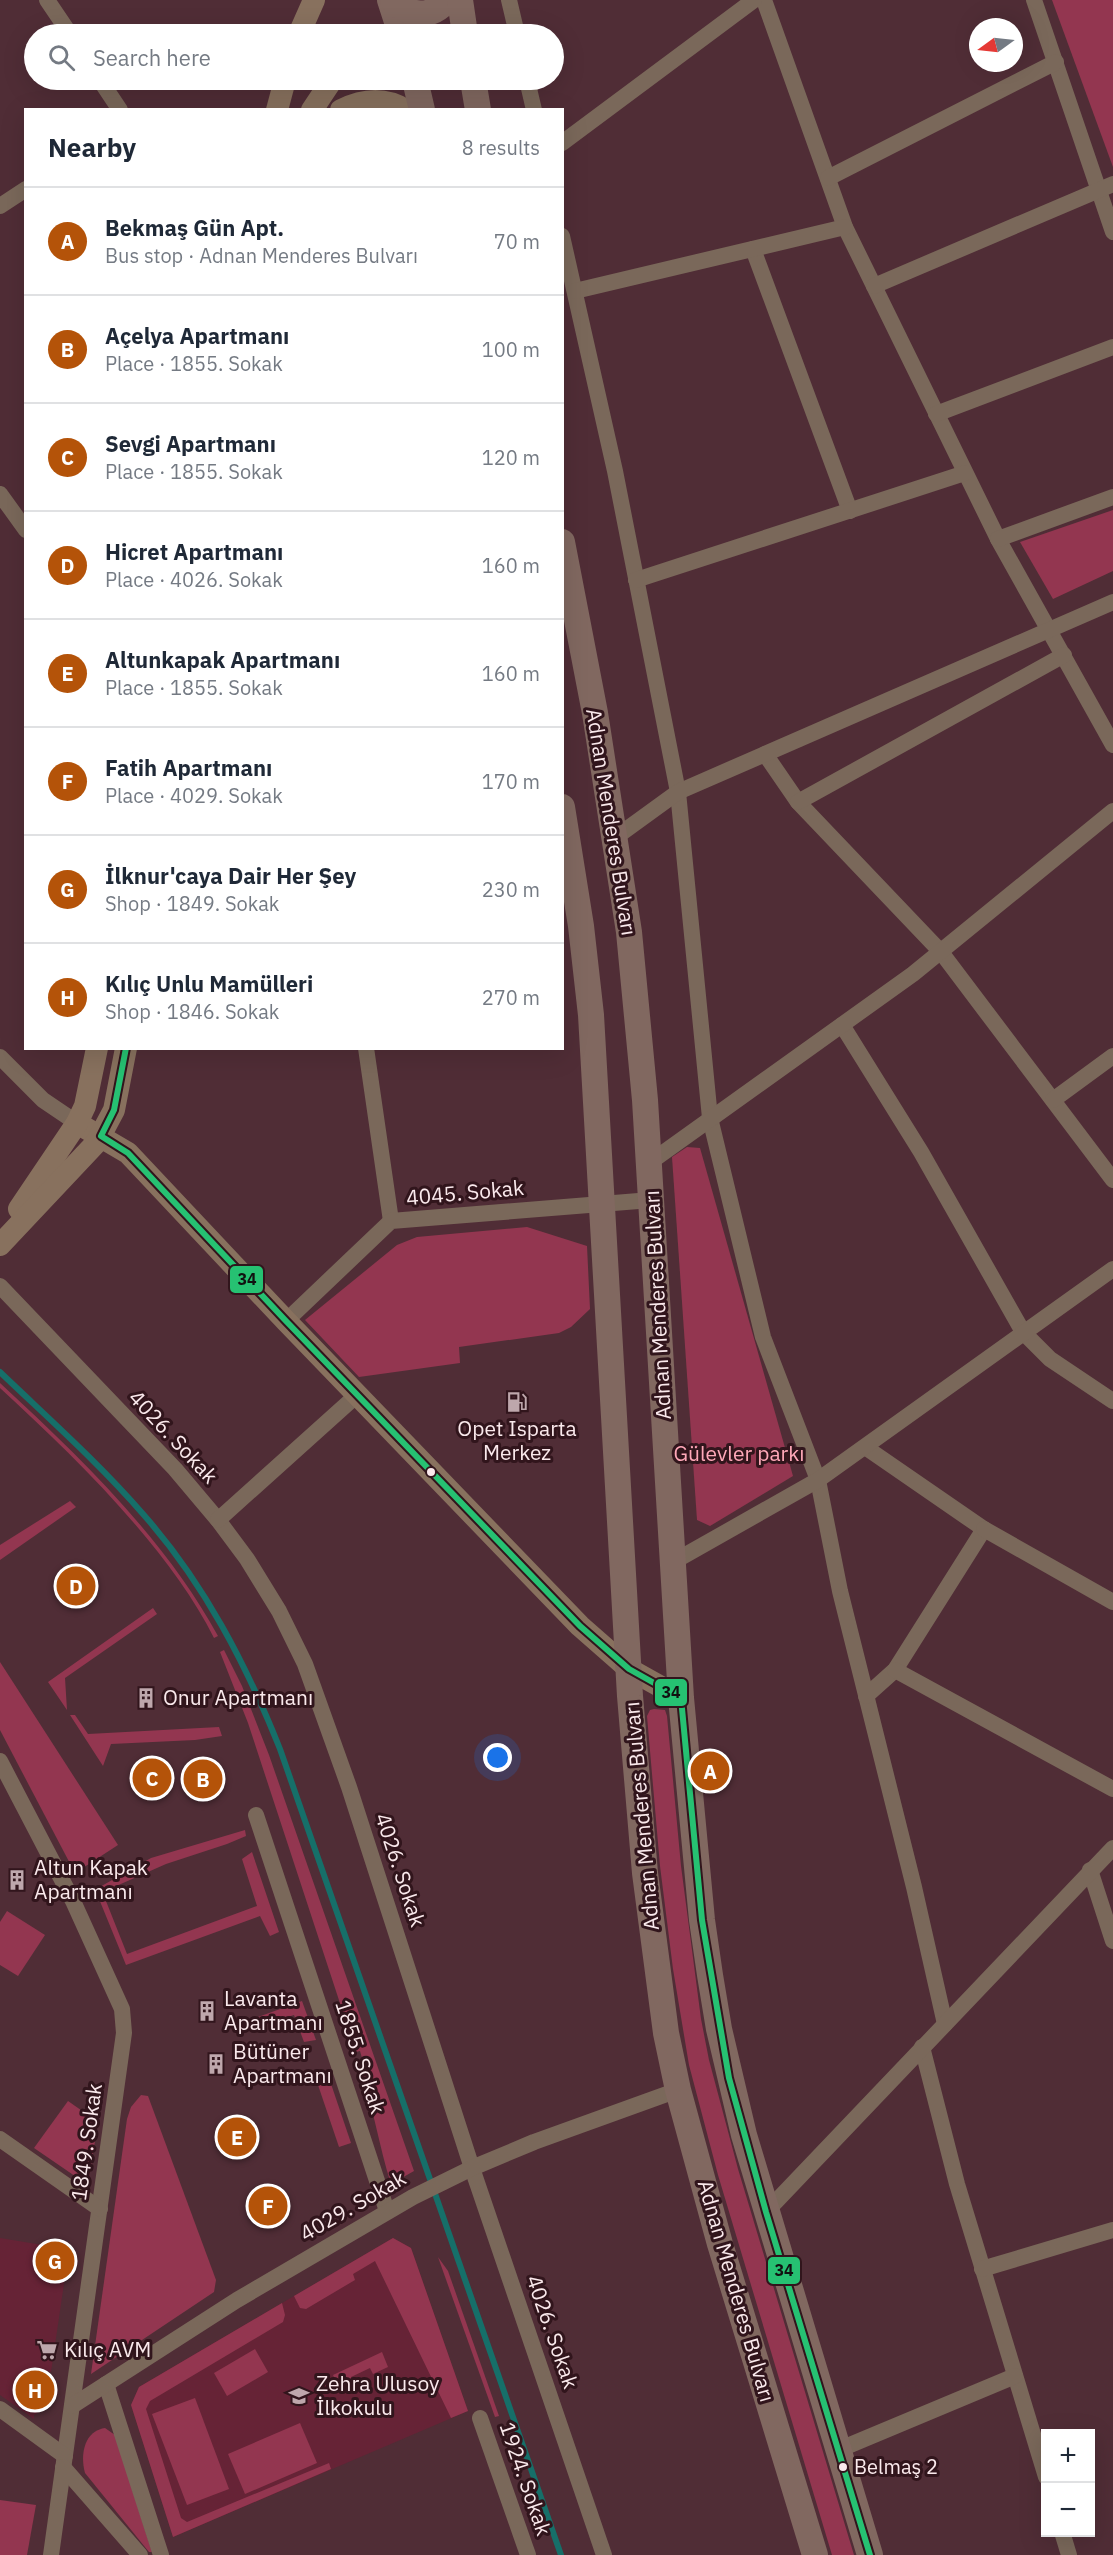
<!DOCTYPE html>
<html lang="en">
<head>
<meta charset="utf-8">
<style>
	body { margin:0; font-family:"IBM Plex Sans",sans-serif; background:#f2f2f3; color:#1f2937 }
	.controls { position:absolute; right:18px; bottom:18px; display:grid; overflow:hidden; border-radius:0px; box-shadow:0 6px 24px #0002 }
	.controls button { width:54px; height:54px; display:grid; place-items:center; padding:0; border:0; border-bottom:2px solid #e0e1e3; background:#fff; color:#1f2937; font:30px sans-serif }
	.compass { position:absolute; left:969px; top:18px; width:54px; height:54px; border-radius:50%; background:#fff; box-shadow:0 6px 24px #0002; rotate:255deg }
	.you { position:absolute; left:498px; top:1758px; width:21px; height:21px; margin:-15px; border:4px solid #fff; border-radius:50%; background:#1a73e8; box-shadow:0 0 0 9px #1a73e833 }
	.badge { display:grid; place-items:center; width:39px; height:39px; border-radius:50%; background:#b45309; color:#fff; font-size:20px; font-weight:700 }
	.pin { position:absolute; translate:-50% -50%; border:3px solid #fff; box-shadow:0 2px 6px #0006 }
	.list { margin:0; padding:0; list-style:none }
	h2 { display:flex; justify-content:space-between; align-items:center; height:78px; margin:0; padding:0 24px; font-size:26px }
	h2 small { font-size:20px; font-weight:400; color:#747a83 }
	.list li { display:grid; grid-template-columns:39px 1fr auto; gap:18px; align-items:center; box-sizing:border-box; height:108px; padding:0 24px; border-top:2px solid #e0e1e3 }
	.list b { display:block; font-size:22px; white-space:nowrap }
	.list p { margin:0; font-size:20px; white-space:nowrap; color:#747a83 }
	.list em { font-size:20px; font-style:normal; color:#747a83 }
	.icon { flex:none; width:33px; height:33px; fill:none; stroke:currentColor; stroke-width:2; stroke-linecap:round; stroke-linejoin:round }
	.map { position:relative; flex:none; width:1113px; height:2555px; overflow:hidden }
	.search { position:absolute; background:#fff; box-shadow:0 6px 24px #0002; left:24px; top:24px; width:540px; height:66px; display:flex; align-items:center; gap:15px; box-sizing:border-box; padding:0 21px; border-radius:33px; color:#747a83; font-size:22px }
	.panel { position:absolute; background:#fff; box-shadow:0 6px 24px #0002; left:24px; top:108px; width:540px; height:942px; border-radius:0px }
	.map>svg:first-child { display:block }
</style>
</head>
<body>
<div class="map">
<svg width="1113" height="2555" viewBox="0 0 1113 2555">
	<rect width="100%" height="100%" fill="#502d36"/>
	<g fill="#662336">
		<polygon points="0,2238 61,2248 57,2275 65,2277 51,2372 46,2371 39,2412 34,2415 34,2419 0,2395"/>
		<polygon points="393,2238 411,2248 468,2411 173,2537 131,2405 139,2387"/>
	</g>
	<g fill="#933650">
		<polygon points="1052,0 1113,0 1113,167"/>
		<polygon points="1113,510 1113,571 1053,599 1020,542"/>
		<polygon points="687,1147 700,1148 793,1476 710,1526 697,1520 672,1157"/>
		<polygon points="527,1227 587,1246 590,1309 571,1327 559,1333 459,1347 460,1363 359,1377 305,1320 397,1245 417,1237"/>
		<path d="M0 1383C81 1458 165 1539 218 1636L214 1638C169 1548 74 1456 0 1388Z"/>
		<polygon points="70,1501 76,1507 0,1560 0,1545"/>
		<polygon points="153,1608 157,1614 65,1678 67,1710 48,1682"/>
		<path d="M224 1650 242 1686 269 1755 414 2171 391 2184C379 2146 373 2106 360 2067L364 2065 360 2051 356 2052 248 1723 220 1652Z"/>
		<polygon points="0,1662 118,1845 75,1873 0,1730"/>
		<polygon points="654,1709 665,1710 667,1716 681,1866 701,2019 709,2060 738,2169 854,2555 832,2555 718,2175 689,2065 673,1969 660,1866 647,1716 650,1710"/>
		<polygon points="70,1715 75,1715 88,1734 219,1727 222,1736 195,1740 111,1744 103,1766"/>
		<polygon points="245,1830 246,1836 227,1844 166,1864 105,1891 104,1896 127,1954 257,1906 242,1859 252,1852 279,1932 270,1936 260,1916 126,1965 97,1894 98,1888 151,1858"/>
		<polygon points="7,1911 45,1935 18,1976 0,1965 0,1922"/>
		<polygon points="302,2001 316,2040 304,2042 294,2015 257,2027 253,2026 250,2020"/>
		<polygon points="329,2078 351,2143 339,2147 317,2082"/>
		<polygon points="141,2095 148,2096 216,2280 214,2292 91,2374 127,2119 131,2107"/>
		<polygon points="68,2101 98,2122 88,2185 34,2148"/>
		<polygon points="393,2238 411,2248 468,2411 451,2418 375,2261 353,2274 355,2280 306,2309 300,2308 294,2296"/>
		<polygon points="438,2257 448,2271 499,2416 495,2417"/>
		<polygon points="282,2303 285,2315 283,2322 150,2401 146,2409 181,2518 187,2522 329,2463 331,2469 173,2537 131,2405 139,2387"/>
		<polygon points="255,2349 268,2372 227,2396 214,2373"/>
		<polygon points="382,2352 388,2367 373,2374 370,2368 351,2377 354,2383 339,2389 333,2375"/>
		<polygon points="195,2398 229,2489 187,2505 152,2414"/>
		<polygon points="300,2423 317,2463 245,2494 228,2454"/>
		<path d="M105 2428 115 2435 152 2552H149L85 2473C80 2455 84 2431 105 2428Z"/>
		<polygon points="0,2500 36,2505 27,2555 0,2555"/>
	</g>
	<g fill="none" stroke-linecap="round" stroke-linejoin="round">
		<path stroke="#166f69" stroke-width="6" d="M0 1372C48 1418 99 1463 143 1514 204 1583 246 1664 280 1749L561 2555"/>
		<g stroke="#7a685a" stroke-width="16">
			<polyline points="47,0 70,34"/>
			<polyline points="509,0 517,34"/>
			<polyline points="764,0 845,227 998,539 1113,745"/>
			<polyline points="1034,0 1113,232"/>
			<polyline points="100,80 120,110"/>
			<polyline points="527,80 534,110"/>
			<polyline points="562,143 754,0"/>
			<polyline points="828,178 1056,62"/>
			<polyline points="0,206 26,189"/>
			<polyline points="562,236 615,471 678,792 710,1118 763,1337 818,1480 840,1591 914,1887 945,2024"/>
			<polyline points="753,249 850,511"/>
			<polyline points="874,286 1113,184"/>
			<polyline points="575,291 845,227"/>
			<polyline points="936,414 1113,347"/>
			<polyline points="0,494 26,530"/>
			<polyline points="998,539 1113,497"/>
			<polyline points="636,580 965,473"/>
			<polyline points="765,754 798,802 941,952 1113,1180"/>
			<polyline points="798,802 1064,655"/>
			<polyline points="616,837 678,792 1113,602"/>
			<polyline points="842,1025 921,1152 1023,1332 1050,1359 1113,1401"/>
			<polyline points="366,1048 391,1221"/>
			<polyline points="0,1057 43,1100 77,1123"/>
			<polyline points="1053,1100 1113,1056"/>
			<polyline points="649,1163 913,974 1113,811"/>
			<polyline points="0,1286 175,1469 218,1520 247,1559 279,1611 305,1664 349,1787 472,2168 604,2555"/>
			<polyline points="286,1321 391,1221 651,1200"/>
			<polyline points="865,1447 984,1529 895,1670 866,1696"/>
			<polyline points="218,1520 357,1395"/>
			<polyline points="984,1529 1113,1602"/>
			<polyline points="673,1562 818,1480 1113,1269"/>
			<polyline points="895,1670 1113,1789"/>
			<polyline points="0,1761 73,1901 122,2009 124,2033 51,2555"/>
			<polyline points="256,1815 387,2211"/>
			<polyline points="1090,1870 1113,1941"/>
			<polyline points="922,2047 957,2184 1046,2477"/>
			<polyline points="0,2139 100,2209"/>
			<polyline points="766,2212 1113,1848"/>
			<polyline points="982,2269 1113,2230"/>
			<polyline points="106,2384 161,2555"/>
			<polyline points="72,2406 237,2300 413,2197 472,2168 534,2142 678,2090"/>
			<polyline points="0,2409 65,2456"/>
			<polyline points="480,2418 528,2555"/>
			<polyline points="838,2450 1015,2376"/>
			<polyline points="63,2467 140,2555"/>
			<polyline points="1062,2532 1069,2555"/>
		</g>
		<g stroke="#88715e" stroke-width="22">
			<polyline points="299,34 314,0"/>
			<polyline points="277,110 285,80"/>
			<polyline points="312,110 332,80"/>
			<path d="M341 110C363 99 385 97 406 110"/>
			<polyline points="77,1123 128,1153 286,1321 580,1626 629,1669 681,1698"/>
			<polyline points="19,1209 77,1123 85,1106 97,1048"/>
			<polyline points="0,1245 97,1142 114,1110 126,1048"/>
		</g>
		<g stroke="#816860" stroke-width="26">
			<polyline points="390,0 401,34"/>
			<path d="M393 0C410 17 431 19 447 0"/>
			<polyline points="460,0 465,34"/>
			<polyline points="415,80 422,110"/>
			<polyline points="473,80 478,110"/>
			<polyline points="562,542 595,713 629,932 645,1100 681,1698 702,1920 710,1975 719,2029 744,2135 870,2555"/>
			<polyline points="562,807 581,926 591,1015 630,1696 645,1873 666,2033 678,2090 720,2244 815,2555"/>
		</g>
		<g stroke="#31151c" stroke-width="10">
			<polyline id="bus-1" points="126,1048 114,1110 101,1136 128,1153 286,1321 580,1626 629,1669 681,1698 702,1920 729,2078 766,2212 870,2555"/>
		</g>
		<use href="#bus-1" stroke="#26c172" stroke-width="6"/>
	</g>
	<defs>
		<g id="fuel-bare" transform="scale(1.62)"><path d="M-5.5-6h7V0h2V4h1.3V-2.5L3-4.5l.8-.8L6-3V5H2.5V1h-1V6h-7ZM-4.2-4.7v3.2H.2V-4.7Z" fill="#bea7ac" stroke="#31151c" stroke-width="2.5" paint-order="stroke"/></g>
		<g id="building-bare" transform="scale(1.62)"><path d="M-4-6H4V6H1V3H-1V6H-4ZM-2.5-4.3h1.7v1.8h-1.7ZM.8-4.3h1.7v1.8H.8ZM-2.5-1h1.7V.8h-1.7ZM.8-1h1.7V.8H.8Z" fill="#bea7ac" stroke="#31151c" stroke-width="2.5" paint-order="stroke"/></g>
		<g id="supermarket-bare" transform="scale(1.62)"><path d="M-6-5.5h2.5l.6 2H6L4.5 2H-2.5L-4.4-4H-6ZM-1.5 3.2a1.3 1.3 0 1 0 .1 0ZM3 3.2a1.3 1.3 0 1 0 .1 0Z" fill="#bea7ac" stroke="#31151c" stroke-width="2.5" paint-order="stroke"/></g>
		<g id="school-bare" transform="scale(1.62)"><path d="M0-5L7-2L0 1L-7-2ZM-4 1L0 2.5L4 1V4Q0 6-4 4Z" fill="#bea7ac" stroke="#31151c" stroke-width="2.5" paint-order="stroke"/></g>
	</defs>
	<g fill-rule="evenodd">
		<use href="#fuel-bare" x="517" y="1402"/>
		<use href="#building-bare" x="146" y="1698"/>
		<use href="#building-bare" x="17" y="1880"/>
		<use href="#building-bare" x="207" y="2011"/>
		<use href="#building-bare" x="216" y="2064"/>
		<use href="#supermarket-bare" x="47" y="2350"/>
		<use href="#school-bare" x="299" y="2396"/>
	</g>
	<g fill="#fae9ec" stroke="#31151c" stroke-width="2">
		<circle cx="431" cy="1472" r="5"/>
		<circle cx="843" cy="2467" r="5"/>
	</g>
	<g text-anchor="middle" stroke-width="6" stroke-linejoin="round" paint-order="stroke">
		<g font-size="20" fill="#fae9ec" stroke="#31151c" text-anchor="start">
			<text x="854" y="2474">Belmaş 2</text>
		</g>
		<g font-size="21" fill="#fae9ec" stroke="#31151c">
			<text transform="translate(611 822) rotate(81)" y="7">Adnan Menderes Bulvarı</text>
			<text transform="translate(465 1193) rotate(-5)" y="7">4045. Sokak</text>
			<text transform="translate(658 1305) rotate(-93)" y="7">Adnan Menderes Bulvarı</text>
			<text transform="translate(173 1437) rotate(47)" y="7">4026. Sokak</text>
			<text transform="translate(642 1816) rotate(-95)" y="7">Adnan Menderes Bulvarı</text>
			<text transform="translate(400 1870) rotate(72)" y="7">4026. Sokak</text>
			<text transform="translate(360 2057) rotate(72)" y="7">1855. Sokak</text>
			<text transform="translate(87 2142) rotate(-82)" y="7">1849. Sokak</text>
			<text transform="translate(353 2206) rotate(-30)" y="7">4029. Sokak</text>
			<text transform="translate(736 2291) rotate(74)" y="7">Adnan Menderes Bulvarı</text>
			<text transform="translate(552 2332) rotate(71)" y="7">4026. Sokak</text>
			<text transform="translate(525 2479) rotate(71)" y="7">1924. Sokak</text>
		</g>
		<g font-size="21" fill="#fae9ec" stroke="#31151c" text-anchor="start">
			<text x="517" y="1436" text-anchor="middle">Opet Isparta<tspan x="517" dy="24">Merkez</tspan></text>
			<text x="163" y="1705">Onur Apartmanı</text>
			<text x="34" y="1875">Altun Kapak<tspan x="34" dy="24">Apartmanı</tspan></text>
			<text x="224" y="2006">Lavanta<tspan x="224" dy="24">Apartmanı</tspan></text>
			<text x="233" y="2059">Bütüner<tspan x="233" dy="24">Apartmanı</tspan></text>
			<text x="64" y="2357">Kılıç AVM</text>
			<text x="316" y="2391">Zehra Ulusoy<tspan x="316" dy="24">İlkokulu</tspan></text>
		</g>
		<g font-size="21" fill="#ffa8b9" stroke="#31151c">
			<text x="739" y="1461">Gülevler parkı</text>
		</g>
	</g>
	<g stroke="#31151c" stroke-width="2">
		<rect x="229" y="1265" width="35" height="29" rx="6" fill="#26c172"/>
		<rect x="654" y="1678" width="34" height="29" rx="6" fill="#26c172"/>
		<rect x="767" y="2256" width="34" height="29" rx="6" fill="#26c172"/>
	</g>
	<g font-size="16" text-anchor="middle" font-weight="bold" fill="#111">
		<text x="247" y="1285">34</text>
		<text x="671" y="1698">34</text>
		<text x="784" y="2276">34</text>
	</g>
</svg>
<div class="controls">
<button>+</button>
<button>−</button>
</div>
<svg class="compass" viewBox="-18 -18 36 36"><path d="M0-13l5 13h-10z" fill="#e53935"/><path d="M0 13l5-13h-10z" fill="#747a83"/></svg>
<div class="you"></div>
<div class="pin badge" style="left:710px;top:1771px">A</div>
<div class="pin badge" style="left:203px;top:1779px">B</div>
<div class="pin badge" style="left:152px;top:1778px">C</div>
<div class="pin badge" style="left:76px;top:1586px">D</div>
<div class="pin badge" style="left:237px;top:2137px">E</div>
<div class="pin badge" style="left:268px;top:2206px">F</div>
<div class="pin badge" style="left:55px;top:2261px">G</div>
<div class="pin badge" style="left:35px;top:2390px">H</div>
<div class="search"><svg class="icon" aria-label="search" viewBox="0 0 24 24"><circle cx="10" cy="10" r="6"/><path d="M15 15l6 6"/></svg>Search here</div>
<section class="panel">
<h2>Nearby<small>8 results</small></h2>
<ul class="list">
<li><span class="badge">A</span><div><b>Bekmaş Gün Apt.</b><p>Bus stop · Adnan Menderes Bulvarı</p></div><em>70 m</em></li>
<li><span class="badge">B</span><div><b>Açelya Apartmanı</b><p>Place · 1855. Sokak</p></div><em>100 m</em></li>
<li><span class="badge">C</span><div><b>Sevgi Apartmanı</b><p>Place · 1855. Sokak</p></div><em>120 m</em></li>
<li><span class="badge">D</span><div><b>Hicret Apartmanı</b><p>Place · 4026. Sokak</p></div><em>160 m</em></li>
<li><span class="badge">E</span><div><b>Altunkapak Apartmanı</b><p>Place · 1855. Sokak</p></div><em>160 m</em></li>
<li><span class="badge">F</span><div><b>Fatih Apartmanı</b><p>Place · 4029. Sokak</p></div><em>170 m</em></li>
<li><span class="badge">G</span><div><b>İlknur'caya Dair Her Şey</b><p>Shop · 1849. Sokak</p></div><em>230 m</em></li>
<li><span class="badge">H</span><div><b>Kılıç Unlu Mamülleri</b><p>Shop · 1846. Sokak</p></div><em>270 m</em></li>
</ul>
</section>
</div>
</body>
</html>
